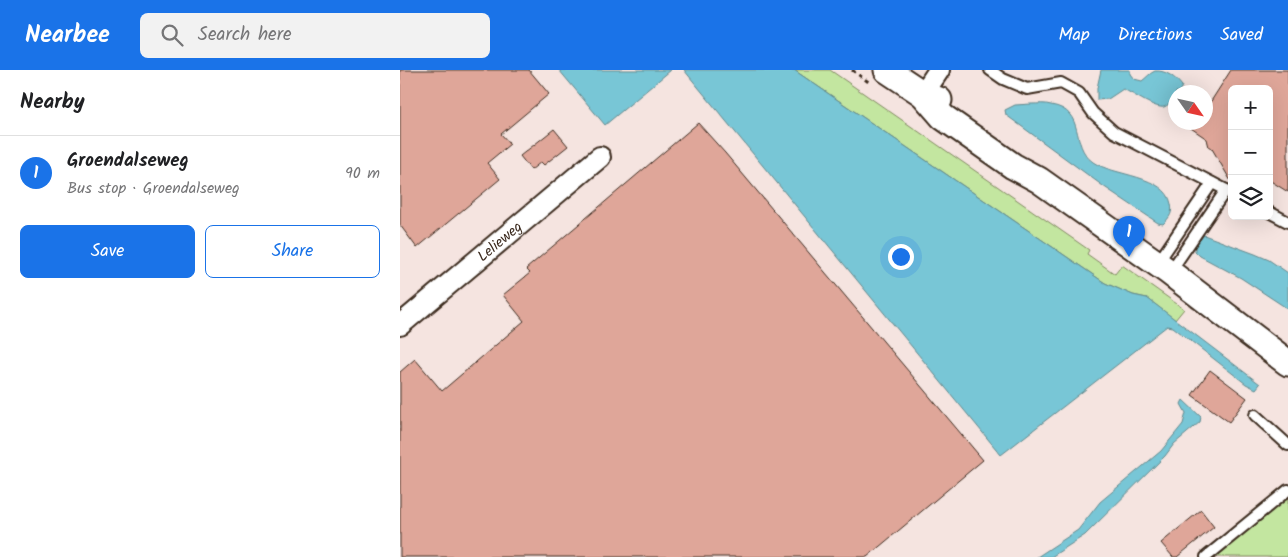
<!DOCTYPE html>
<html lang="en">
<head>
<meta charset="utf-8">
<style>
	body { margin:0; font-family:Kalam,sans-serif; background:#f2f2f2; color:#202124 }
	.controls { position:absolute; right:15px; top:15px; display:grid; overflow:hidden; border-radius:8px; box-shadow:0 5px 20px #0002 }
	.controls button { width:45px; height:45px; display:grid; place-items:center; padding:0; border:0; border-bottom:1px solid #e0e0e0; background:#fff; color:#202124; font:25px sans-serif }
	.compass { position:absolute; left:768px; top:15px; width:45px; height:45px; border-radius:50%; background:#fff; box-shadow:0 5px 20px #0002; rotate:124deg }
	.you { position:absolute; left:500px; top:186px; width:18px; height:18px; margin:-12px; border:4px solid #fff; border-radius:50%; background:#1a73e8; box-shadow:0 0 0 8px #1a73e833 }
	.badge { display:grid; place-items:center; width:32px; height:32px; border-radius:50%; background:#1a73e8; color:#fff; font-size:16px; font-weight:700 }
	.pin { position:absolute; translate:-50% -41px; filter:drop-shadow(0 1px 2px #0008) }
	.pin::after { content:''; position:absolute; top:26px; width:18px; height:15px; background:inherit; clip-path:polygon(0 0,100% 0,50% 100%) }
	.list { margin:0; padding:0; list-style:none }
	h2 { display:flex; justify-content:space-between; align-items:center; height:65px; margin:0; padding:0 20px; font-size:21px }
	h2 small { font-size:16px; font-weight:400; color:#757577 }
	.list li { display:grid; grid-template-columns:32px 1fr auto; gap:15px; align-items:center; box-sizing:border-box; height:75px; padding:0 20px; border-top:1px solid #e0e0e0 }
	.list b { display:block; font-size:19px; white-space:nowrap }
	.list p { margin:0; font-size:16px; white-space:nowrap; color:#757577 }
	.list em { font-size:16px; font-style:normal; color:#757577 }
	.actions { display:flex; gap:10px; padding:15px 20px }
	.actions a { flex:1; padding:11px 0; border:1px solid #1a73e8; border-radius:8px; text-align:center; font-size:18px; color:#1a73e8 }
	.actions .main { background:#1a73e8; color:#fff }
	.icon { flex:none; width:28px; height:28px; fill:none; stroke:currentColor; stroke-width:2; stroke-linecap:round; stroke-linejoin:round }
	.map { position:relative; flex:none; width:888px; height:487px; overflow:hidden }
	header { display:flex; align-items:center; gap:30px; box-sizing:border-box; height:70px; padding:0 25px; background:#1a73e8; color:#fff }
	header strong { font-size:24px }
	nav { display:flex; gap:28px; margin-inline-start:auto; font-size:18px }
	.search { width:350px; height:45px; background:#f2f2f2; display:flex; align-items:center; gap:12px; box-sizing:border-box; padding:0 18px; border-radius:8px; color:#757577; font-size:19px }
	main { display:flex }
	aside { flex:1; background:#fff }
	.map>svg:first-child { display:block }
</style>
</head>
<body>
<header>
<strong>Nearbee</strong>
<div class="search"><svg class="icon" aria-label="search" viewBox="0 0 24 24"><circle cx="10" cy="10" r="6"/><path d="M15 15l6 6"/></svg>Search here</div>
<nav><a>Map</a><a>Directions</a><a>Saved</a></nav>
</header>
<main>
<aside>
<h2>Nearby<small></small></h2>
<ul class="list">
<li><span class="badge">1</span><div><b>Groendalseweg</b><p>Bus stop · Groendalseweg</p></div><em>90 m</em></li>
</ul>
<div class="actions"><a class="main">Save</a><a>Share</a></div>
</aside>
<div class="map">
<svg width="888" height="487" viewBox="0 0 888 487">
	<rect width="100%" height="100%" fill="#f5e4e0"/>
	<filter id="ink" filterUnits="userSpaceOnUse"><feTurbulence type="fractalNoise" baseFrequency=".02" numOctaves="2"/><feDisplacementMap in="SourceGraphic" scale="10" xChannelSelector="R" yChannelSelector="G"/><feConvolveMatrix kernelMatrix="1 2 1 2 8 2 1 2 1" color-interpolation-filters="sRGB"/></filter>
	<g filter="url(#ink)">
		<g fill="#c3e6a0" stroke="#7f885f">
			<polygon points="394,0 430,0 689,180 687,184 715,204 722,195 784,239 775,250 747,228 733,225 705,213"/>
			<polygon points="888,422 888,487 810,487"/>
		</g>
		<g fill="#78c6d6" stroke="#60888c">
			<polygon points="159,0 271,0 205,55"/>
			<polygon points="284,0 394,0 705,213 733,225 747,228 860,314 856,319 846,314 773,257 767,256 601,385"/>
			<path d="M701 0H730V4L734 9 742 11C746 8 750 3 755 1 766 0 776 8 782 16L779 22H776L774 31C771 32 767 36 764 37 755 39 734 24 723 19L708 29 697 30V18Z"/>
			<path d="M631 34C638 34 645 33 651 35 687 41 669 75 693 92 713 106 766 105 771 134 773 143 770 147 763 154L758 153 703 116 606 45 605 40 615 35Z"/>
			<polygon points="804,165 855,184 869,190 888,203 888,239 841,208 800,186 795,181 795,176"/>
			<polygon points="783,330 801,347 800,352 774,374 765,386 685,465 651,487 637,487 678,460 700,432 761,381 783,354 786,343 781,334"/>
		</g>
		<g fill="#dfa699" stroke="#3b2a1e">
			<polygon points="0,0 129,0 149,24 101,64 110,74 87,93 100,109 17,178 0,155"/>
			<polygon points="831,0 888,0 888,122 869,110 869,19 832,19 832,113 811,77 809,77 807,69 782,52 806,52 806,39"/>
			<polygon points="298,53 325,83 583,390 467,487 0,487 0,302 15,289 42,321 124,251 103,225 130,203 126,199"/>
			<polygon points="154,59 168,76 144,95 141,92 131,100 120,86"/>
			<polygon points="810,300 847,328 829,352 792,325"/>
			<polygon points="801,440 814,457 777,487 773,487 761,473"/>
		</g>
		<g fill="none" stroke-linecap="round" stroke-linejoin="round">
			<g stroke="#3b2a1e" stroke-width="14">
				<g id="service">
					<polyline points="590,0 603,9 627,19 661,13 679,23 693,43 714,62 832,123"/>
					<polyline points="869,142 888,152"/>
					<polyline points="757,194 812,113"/>
					<polyline points="770,202 826,120"/>
					<polyline points="855,345 888,375"/>
					<polyline points="806,487 888,420"/>
				</g>
			</g>
			<g stroke="#3b2a1e" stroke-width="24">
				<g id="minor">
					<polyline points="523,24 539,0"/>
					<path id="s1" d="M0 255 200 87"/>
				</g>
			</g>
			<g stroke="#3b2a1e" stroke-width="29">
				<g id="tertiary">
					<polyline points="487,0 523,24 539,30"/>
					<polyline points="523,24 543,47 613,96 639,110 769,202 888,293"/>
				</g>
			</g>
			<polyline stroke="#3b2a1e" stroke-width="3" stroke-dasharray="4 4" stroke-linecap="butt" points="452,0 470,13"/>
			<use href="#service" stroke="#fff" stroke-width="10"/>
			<use href="#minor" stroke="#fff" stroke-width="20"/>
			<use href="#tertiary" stroke="#fff" stroke-width="25"/>
		</g>
	</g>
	<g text-anchor="middle" stroke-width="4.5" stroke-linejoin="round" paint-order="stroke">
		<g font-size="15" fill="#3b2a1e" stroke="#fff">
			<text dy="5" stroke="none"><textPath href="#s1" startOffset="130">Lelieweg</textPath></text>
		</g>
	</g>
</svg>
<div class="controls">
<button>+</button>
<button>−</button>
<button><svg class="icon" aria-label="layers" viewBox="0 0 24 24"><path d="M12 4l9 5-9 5-9-5zM3 14l9 5 9-5"/></svg></button>
</div>
<svg class="compass" viewBox="-18 -18 36 36"><path d="M0-13l5 13h-10z" fill="#e53935"/><path d="M0 13l5-13h-10z" fill="#757577"/></svg>
<div class="you"></div>
<div class="pin badge" style="left:729px;top:187px">1</div>
</div>
</main>
</body>
</html>
